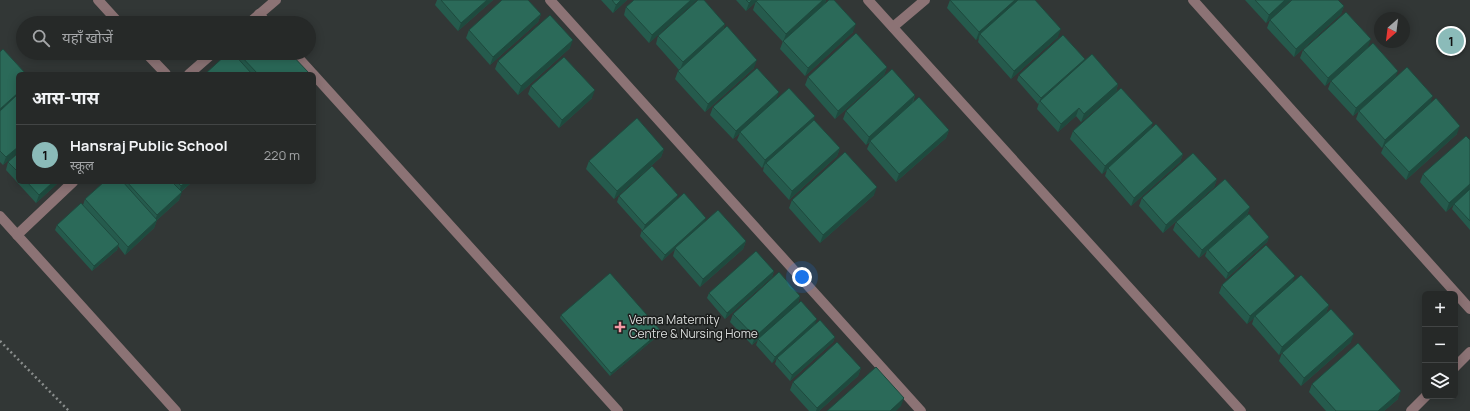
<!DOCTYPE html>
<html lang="hi">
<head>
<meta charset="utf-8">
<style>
	body { margin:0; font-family:Manrope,"Noto Sans Devanagari",sans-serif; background:#323534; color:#f1f3f6 }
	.controls { position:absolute; right:12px; bottom:12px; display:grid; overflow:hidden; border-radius:6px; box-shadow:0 2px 10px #0003 }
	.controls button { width:36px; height:36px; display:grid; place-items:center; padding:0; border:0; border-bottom:1px solid #424545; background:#262928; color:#f1f3f6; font:20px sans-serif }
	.compass { position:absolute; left:1374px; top:12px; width:36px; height:36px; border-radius:50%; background:#262928; box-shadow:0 2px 10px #0003; rotate:208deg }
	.you { position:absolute; left:802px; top:277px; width:14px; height:14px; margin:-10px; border:3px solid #fff; border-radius:50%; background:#1a73e8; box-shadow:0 0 0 6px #1a73e833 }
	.badge { display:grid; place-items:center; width:26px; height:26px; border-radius:50%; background:#8bbbb9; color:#111; font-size:13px; font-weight:700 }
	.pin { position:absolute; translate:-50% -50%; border:2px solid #fff; box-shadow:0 1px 4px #0006 }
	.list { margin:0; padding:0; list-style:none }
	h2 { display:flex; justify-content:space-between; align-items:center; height:52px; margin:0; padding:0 16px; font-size:17px }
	h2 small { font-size:13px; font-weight:400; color:#a4a6a8 }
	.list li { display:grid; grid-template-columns:26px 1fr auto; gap:12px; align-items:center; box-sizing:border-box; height:60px; padding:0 16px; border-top:1px solid #424545 }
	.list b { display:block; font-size:15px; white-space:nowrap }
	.list p { margin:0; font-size:13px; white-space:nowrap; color:#a4a6a8 }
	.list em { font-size:13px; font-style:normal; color:#a4a6a8 }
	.icon { flex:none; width:22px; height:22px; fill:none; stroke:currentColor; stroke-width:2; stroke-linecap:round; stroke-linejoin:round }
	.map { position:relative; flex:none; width:1470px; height:411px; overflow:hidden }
	.search { position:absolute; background:#262928; box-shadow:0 2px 10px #0003; left:16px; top:16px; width:300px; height:44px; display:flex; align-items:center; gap:10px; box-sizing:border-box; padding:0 14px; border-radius:22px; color:#a4a6a8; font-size:15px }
	.panel { position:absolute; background:#262928; box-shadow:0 2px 10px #0003; left:16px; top:72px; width:300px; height:112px; border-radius:6px }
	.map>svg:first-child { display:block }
</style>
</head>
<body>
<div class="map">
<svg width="1470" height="411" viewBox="0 0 1470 411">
	<rect width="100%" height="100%" fill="#323736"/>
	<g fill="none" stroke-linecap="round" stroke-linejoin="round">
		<polyline stroke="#8a8e8d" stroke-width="2.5" stroke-dasharray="2 3" stroke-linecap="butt" points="0,341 69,411"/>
		<g stroke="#8c7375" stroke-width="10">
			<polyline points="98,0 119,23"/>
			<polyline points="550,0 921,411"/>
			<polyline points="868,0 1241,411"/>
			<polyline points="1193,0 1470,309"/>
			<polyline points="259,14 267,23"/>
			<polyline points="249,23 276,0"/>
			<polyline points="893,27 925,0"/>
			<polyline points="146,53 166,74"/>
			<polyline points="294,53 313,74"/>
			<polyline points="189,74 213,53"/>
			<polyline points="314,75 618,411"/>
			<polyline points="0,216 176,411"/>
			<polyline points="17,235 73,182"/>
			<polyline points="1455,367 1470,352"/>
			<polyline points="1411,411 1426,396"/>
		</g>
	</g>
	<g fill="#255b4d">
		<polygon points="437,0 493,0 458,31 435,5"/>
		<polygon points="601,0 627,0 613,13"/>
		<polygon points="696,0 649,43 624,15 626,7"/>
		<polygon points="736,0 758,0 746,11"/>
		<polygon points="758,0 826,0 825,3 853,32 805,76 780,49 783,41 783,42 753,10 756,1"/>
		<polygon points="950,0 1058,37 1011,79 978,42 979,38 976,40 947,8"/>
		<polygon points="1245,0 1291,0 1266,23"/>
		<polygon points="1344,6 1341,14 1294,57 1267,28 1270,20"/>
		<polygon points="541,14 538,22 490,65 466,38 469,30"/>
		<polygon points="725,24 723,30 754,68 705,112 675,79 678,71 679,70 656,44 658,36"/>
		<polygon points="1368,47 1325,86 1300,58 1303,50"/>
		<polygon points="570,48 518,95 495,69 498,61"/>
		<polygon points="0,52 18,74 18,152 3,165 0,162"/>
		<polygon points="237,53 290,53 309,74 205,74 236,57"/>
		<polygon points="1085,59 1084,62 1118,84 1116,92 1081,122 1076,116 1058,132 1037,109 1039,103 1038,104 1017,80 1019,75"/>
		<polygon points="887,67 884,75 835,119 805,85 808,77"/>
		<polygon points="1395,79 1431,103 1457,134 1406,180 1381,153 1384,146 1382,148 1356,119 1359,111 1353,116 1328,89 1331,81"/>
		<polygon points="531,86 592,98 559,128 528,94"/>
		<polygon points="915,95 913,103 949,130 946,138 896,182 867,149 870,142 866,145 843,119 846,111"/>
		<polygon points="777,99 813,120 840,148 837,156 789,200 763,171 764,166 762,168 737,140 740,133 733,139 710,115 713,107"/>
		<polygon points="1151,130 1183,154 1180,162 1131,206 1105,176 1107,170 1102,174 1070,139 1073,131"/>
		<polygon points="1470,140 1470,230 1452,209 1454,204 1446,212 1420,182 1423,174"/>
		<polygon points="664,149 661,157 614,199 586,169 589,161"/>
		<polygon points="18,153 18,182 59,182 36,203 6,170 8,162"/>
		<polygon points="1217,179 1214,187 1163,233 1139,206 1142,198"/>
		<polygon points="104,182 192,182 181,192 179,200 157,220 154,228 125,255 118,246 117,250 92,271 55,230 57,225 83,205 85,199"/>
		<polygon points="874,195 820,243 789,208 792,200"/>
		<polygon points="619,196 676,200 704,223 746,241 743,249 700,287 673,256 675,249 662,261 640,236 642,230 617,202"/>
		<polygon points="1250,207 1247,215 1269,237 1267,242 1226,279 1205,256 1207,251 1199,258 1173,230 1176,222"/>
		<polygon points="774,271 772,277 725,319 707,298 709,293"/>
		<polygon points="1292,283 1329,305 1326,313 1279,355 1252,324 1254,318 1247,324 1219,293 1222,285"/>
		<polygon points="800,296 798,303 815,324 835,337 833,342 790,381 775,364 777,358 772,363 756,345 758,340 752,345 730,322 733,314"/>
		<polygon points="561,315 661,331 660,334 610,376 560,318"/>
		<polygon points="1351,342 1301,386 1279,361 1282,353"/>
		<polygon points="861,368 858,376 819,411 809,411 790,390 793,382"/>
		<polygon points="1312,384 1398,399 1384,411 1326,411 1309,392"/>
	</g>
	<g fill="#1e4a3e">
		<polygon points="487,0 493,0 458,31 461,23"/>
		<polygon points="621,0 627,0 613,13 616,5"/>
		<polygon points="691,0 697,0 649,43 652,35"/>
		<polygon points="752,0 758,0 746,11 749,3"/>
		<polygon points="823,0 826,0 825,3 783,42 786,34"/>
		<polygon points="1015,0 1021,0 980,34 979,38 976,40 979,32"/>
		<polygon points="1285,0 1291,0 1266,23 1269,15"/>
		<polygon points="1344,6 1341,14 1294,57 1296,49"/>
		<polygon points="541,14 538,22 490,65 493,57"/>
		<polygon points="725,24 722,32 680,70 683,62"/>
		<polygon points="856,24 853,32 805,76 808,68"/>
		<polygon points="1061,29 1058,37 1011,79 1014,71"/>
		<polygon points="1371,39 1368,47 1325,86 1328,78"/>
		<polygon points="573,40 570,48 518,95 521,86"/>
		<polygon points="1085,59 1083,65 1040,101 1038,104 1041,98"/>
		<polygon points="757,60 754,68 705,112 708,104"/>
		<polygon points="887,67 884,75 835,119 838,111"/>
		<polygon points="1398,71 1395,79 1353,116 1356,108"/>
		<polygon points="1118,84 1116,92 1081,122 1084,114"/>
		<polygon points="595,90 592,98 559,128 562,120"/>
		<polygon points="779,92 776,100 733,139 736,131"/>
		<polygon points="18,93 18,98 0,114 0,109"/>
		<polygon points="915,95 912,103 866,145 869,137"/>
		<polygon points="1433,96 1430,104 1382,148 1385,140"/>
		<polygon points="1079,108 1076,116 1058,132 1061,124"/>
		<polygon points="815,116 812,124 766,163 764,166 762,168 765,160"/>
		<polygon points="1153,123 1150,131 1108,168 1107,170 1102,174 1105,166"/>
		<polygon points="1460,126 1457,134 1406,180 1409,172"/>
		<polygon points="949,130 946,138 896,182 899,174"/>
		<polygon points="18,147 18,152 3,165 6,157"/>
		<polygon points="840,148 837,156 789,200 792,191"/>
		<polygon points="664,149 661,157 614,199 617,191"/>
		<polygon points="1183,154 1180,162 1131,206 1134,198"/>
		<polygon points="1217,179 1214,187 1163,233 1166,225"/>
		<polygon points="53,182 59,182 36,203 39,195"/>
		<polygon points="186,182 192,182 178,194 181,186"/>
		<polygon points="1470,184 1470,190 1446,212 1449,203"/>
		<polygon points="877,187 874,195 820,243 823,235"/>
		<polygon points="182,192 179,200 157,220 154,228 125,255 128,247 154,223 157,215"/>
		<polygon points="678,195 676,201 643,231 645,225"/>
		<polygon points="1250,207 1247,215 1199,258 1202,250"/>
		<polygon points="706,218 704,223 662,261 665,255"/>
		<polygon points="1269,237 1267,242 1226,279 1228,273"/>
		<polygon points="746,241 743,249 700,287 703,279"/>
		<polygon points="119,244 117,250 92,271 94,266"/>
		<polygon points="774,271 772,277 725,319 727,313"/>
		<polygon points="1295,276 1292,284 1255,316 1254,318 1247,324 1250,316"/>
		<polygon points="800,296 798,304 752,345 755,337"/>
		<polygon points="1329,305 1326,313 1279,355 1282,347"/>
		<polygon points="817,319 815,324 772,363 775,357"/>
		<polygon points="661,331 660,334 610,376 611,373"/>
		<polygon points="1354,334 1351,342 1301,386 1304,378"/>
		<polygon points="835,337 833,342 790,381 792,375"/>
		<polygon points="861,368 858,376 819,411 816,411 817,408"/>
		<polygon points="1401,391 1398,399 1384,411 1378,411"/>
		<polygon points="904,398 901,406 896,411 890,411"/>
	</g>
	<g fill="#2b6a59" stroke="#1e4a3e">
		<polygon points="441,0 487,0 461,23"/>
		<polygon points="502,0 528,0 541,14 493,57 469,30"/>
		<polygon points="612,0 621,0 616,5"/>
		<polygon points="634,0 691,0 652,35 626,7"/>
		<polygon points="698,0 704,0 725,24 683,62 658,36"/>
		<polygon points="746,0 752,0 749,3"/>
		<polygon points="758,0 823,0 786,34 756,1"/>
		<polygon points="829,0 834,0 856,24 808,68 783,41"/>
		<polygon points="950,0 1015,0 979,32"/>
		<polygon points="1018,0 1035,0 1061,29 1014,71 980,34"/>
		<polygon points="1255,0 1285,0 1269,15"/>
		<polygon points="1292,0 1338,0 1344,6 1296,49 1270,20"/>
		<polygon points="1346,12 1371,39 1328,78 1303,50"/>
		<polygon points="550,15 573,40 521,86 498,61"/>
		<polygon points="727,26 757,60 708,104 678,71"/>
		<polygon points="856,33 887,67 838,111 808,77"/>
		<polygon points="1063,35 1085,59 1041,98 1019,75"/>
		<polygon points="1373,43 1398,71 1356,108 1331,81"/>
		<polygon points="3,49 26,74 18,74 18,93 0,109 0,52"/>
		<polygon points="228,53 233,53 252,74 205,74"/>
		<polygon points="238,53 290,53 309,73 308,74 258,74"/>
		<polygon points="1092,54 1118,84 1084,114 1079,108 1061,124 1040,101"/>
		<polygon points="564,57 595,90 562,120 531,86"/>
		<polygon points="1407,67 1433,96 1385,140 1359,111"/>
		<polygon points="757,68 779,92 736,131 713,107"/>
		<polygon points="892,69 915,95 869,137 846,111"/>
		<polygon points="789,88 815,116 765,160 740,132"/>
		<polygon points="1121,88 1153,123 1105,166 1073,131"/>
		<polygon points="18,94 18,147 6,157 0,151 0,111"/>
		<polygon points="919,97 949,130 899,174 870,141"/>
		<polygon points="1436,98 1460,126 1409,172 1384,145"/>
		<polygon points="637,118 664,149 617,191 589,161"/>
		<polygon points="814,120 840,148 792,191 766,163"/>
		<polygon points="1156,124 1183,154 1134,198 1108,168"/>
		<polygon points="1466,136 1470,140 1470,184 1449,203 1423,174"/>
		<polygon points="845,152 877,187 823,235 792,200"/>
		<polygon points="18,153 18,172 8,162"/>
		<polygon points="1193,153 1217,179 1166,225 1142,198"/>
		<polygon points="652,166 678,195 645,225 619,196"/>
		<polygon points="1225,179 1250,207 1202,250 1176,222"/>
		<polygon points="27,182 53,182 39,195"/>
		<polygon points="104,182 123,182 157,220 128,247 85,199"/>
		<polygon points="127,182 172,182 182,192 157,215"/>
		<polygon points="177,182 186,182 181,186"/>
		<polygon points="1470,189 1470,221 1454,204"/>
		<polygon points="684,193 706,218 665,255 642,231"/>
		<polygon points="81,203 119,244 94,266 57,225"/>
		<polygon points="718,210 746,241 703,279 675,248"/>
		<polygon points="1249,214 1269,237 1228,273 1208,250"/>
		<polygon points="1266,245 1295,276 1250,316 1222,285"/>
		<polygon points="756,251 774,271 727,313 709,293"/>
		<polygon points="779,272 800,296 755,337 733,314"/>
		<polygon points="610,273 661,331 611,373 561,315"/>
		<polygon points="1301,275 1329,305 1282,347 1255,316"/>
		<polygon points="801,301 817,319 775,357 758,339"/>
		<polygon points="1331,309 1354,334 1304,378 1282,353"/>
		<polygon points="820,320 835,337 792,375 777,358"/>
		<polygon points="837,342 861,368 817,408 793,382"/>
		<polygon points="1358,343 1401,391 1378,411 1336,411 1312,384"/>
		<polygon points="876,367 904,398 890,411 827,411"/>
	</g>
	<path fill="#f49aa5" stroke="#1c1e1d" stroke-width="1.5" d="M618 321h4v4h4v4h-4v4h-4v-4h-4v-4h4z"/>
	<g text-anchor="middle" stroke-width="3" stroke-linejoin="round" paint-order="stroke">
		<g font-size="12" fill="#dadddc" stroke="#1c1e1d" text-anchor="start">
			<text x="629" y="324">Verma Maternity<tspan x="629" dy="14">Centre &amp; Nursing Home</tspan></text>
		</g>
	</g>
</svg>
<div class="controls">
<button>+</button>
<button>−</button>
<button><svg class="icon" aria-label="layers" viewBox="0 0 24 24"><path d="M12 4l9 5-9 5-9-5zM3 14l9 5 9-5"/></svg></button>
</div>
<svg class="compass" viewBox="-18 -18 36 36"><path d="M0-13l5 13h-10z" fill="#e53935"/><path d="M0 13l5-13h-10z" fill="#a4a6a8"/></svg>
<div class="you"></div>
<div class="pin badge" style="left:1451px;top:41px">1</div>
<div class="search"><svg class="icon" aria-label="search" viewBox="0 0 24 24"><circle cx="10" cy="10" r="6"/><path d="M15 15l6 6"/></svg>यहाँ खोजें</div>
<section class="panel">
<h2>आस-पास<small></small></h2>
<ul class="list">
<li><span class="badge">1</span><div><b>Hansraj Public School</b><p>स्कूल</p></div><em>220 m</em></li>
</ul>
</section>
</div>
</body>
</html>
